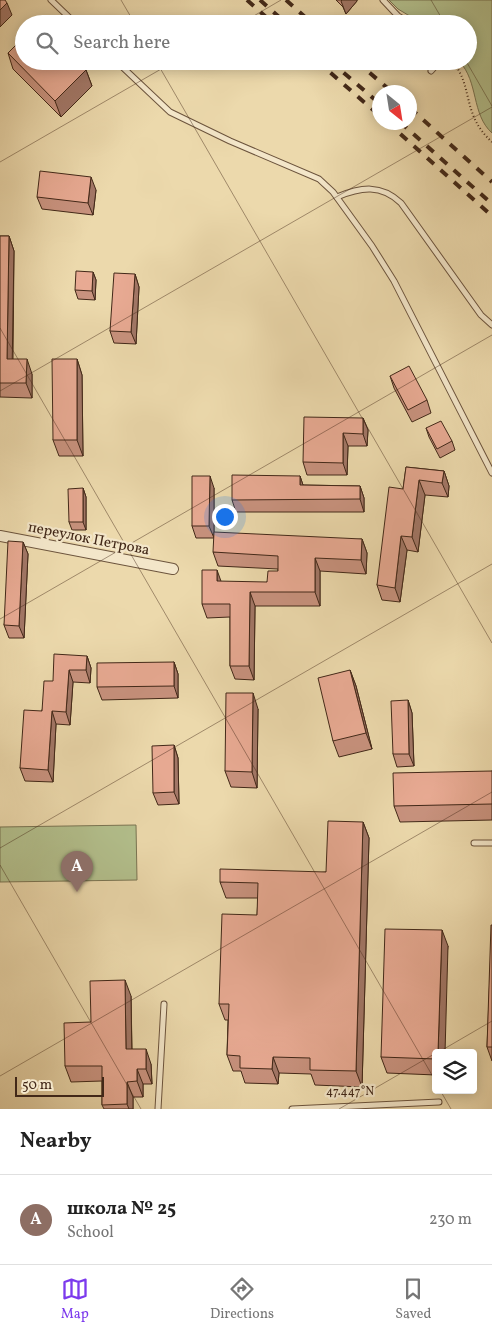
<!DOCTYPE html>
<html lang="en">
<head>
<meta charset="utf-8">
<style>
	body { margin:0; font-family:Vollkorn,serif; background:#f2f2f2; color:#222 }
	.controls { position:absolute; right:15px; bottom:15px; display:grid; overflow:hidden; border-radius:5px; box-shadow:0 2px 12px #0003 }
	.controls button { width:45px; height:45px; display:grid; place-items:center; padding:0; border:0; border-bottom:1px solid #e0e0e0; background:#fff; color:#222; font:25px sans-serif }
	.compass { position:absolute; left:372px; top:85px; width:45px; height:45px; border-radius:50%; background:#fff; box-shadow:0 2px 12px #0003; rotate:150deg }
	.scale { position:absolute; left:15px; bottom:12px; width:89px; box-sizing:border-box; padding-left:5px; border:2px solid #422818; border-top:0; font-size:14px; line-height:18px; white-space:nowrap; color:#422818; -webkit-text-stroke:4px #f3e6c9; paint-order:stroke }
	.you { position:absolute; left:224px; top:516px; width:18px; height:18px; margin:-12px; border:4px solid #fff; border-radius:50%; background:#1a73e8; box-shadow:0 0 0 8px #1a73e833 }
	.badge { display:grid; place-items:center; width:32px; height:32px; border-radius:50%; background:#7c3aed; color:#fff; font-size:16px; font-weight:700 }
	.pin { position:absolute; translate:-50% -41px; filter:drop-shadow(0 1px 2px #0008) }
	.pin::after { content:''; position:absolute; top:26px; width:18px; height:15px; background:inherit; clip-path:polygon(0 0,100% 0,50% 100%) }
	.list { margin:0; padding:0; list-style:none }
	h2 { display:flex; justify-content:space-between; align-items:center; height:65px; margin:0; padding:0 20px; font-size:21px }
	h2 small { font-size:16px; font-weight:400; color:#767676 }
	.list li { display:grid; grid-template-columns:32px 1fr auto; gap:15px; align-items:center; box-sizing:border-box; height:90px; padding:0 20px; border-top:1px solid #e0e0e0 }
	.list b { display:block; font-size:19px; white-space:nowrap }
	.list p { margin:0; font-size:16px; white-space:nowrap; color:#767676 }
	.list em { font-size:16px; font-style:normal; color:#767676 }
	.icon { flex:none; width:28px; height:28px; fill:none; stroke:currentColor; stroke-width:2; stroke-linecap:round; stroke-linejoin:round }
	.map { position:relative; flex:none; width:492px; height:1109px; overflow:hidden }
	.search { position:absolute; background:#fff; box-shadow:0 2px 12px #0003; left:15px; right:15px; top:15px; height:55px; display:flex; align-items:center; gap:12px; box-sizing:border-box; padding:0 18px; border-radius:28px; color:#767676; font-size:19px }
	.sheet { height:155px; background:#fff }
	nav { display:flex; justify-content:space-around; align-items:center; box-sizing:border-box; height:70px; border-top:1px solid #e0e0e0; background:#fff; font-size:14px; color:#767676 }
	nav a { display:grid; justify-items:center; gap:2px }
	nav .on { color:#7c3aed }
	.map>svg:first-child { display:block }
</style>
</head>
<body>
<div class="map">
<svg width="492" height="1109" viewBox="0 0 492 1109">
	<rect width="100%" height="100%" fill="#ecd9ac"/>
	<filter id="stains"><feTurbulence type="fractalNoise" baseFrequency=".004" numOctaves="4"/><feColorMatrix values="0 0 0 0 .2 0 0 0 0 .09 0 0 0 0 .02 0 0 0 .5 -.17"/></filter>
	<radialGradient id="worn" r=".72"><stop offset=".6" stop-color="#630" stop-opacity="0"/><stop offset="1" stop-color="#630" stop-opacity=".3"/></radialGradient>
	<g fill="#b3c08d" stroke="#7a7452">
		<path d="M389 0H492V133C471 114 479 82 459 61H468V24H423L398 9Z"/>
		<polygon points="136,825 137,880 0,882 0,827"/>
	</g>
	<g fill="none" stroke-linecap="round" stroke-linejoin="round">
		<g stroke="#6c543d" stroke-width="7">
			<g id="service">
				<polyline points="51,0 76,24"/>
				<polyline points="383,0 398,16 411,24"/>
				<polyline points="358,22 359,24"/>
				<polyline points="116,61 170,112 230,141 319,179 333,192 372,246 394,281 492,473"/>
				<polyline points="431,71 440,61"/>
				<path d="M337 197C361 187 381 184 401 203L481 315 492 325"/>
				<polyline points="474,843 492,843"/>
				<polyline points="158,1109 164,1004"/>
				<polyline points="292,1109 439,1102"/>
			</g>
		</g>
		<g stroke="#6c543d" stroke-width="12">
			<polyline id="minor" points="0,536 173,569"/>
		</g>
		<path stroke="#422818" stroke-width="2" stroke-dasharray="1 2.5" stroke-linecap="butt" d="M452 61C474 86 461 114 492 142"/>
		<use href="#service" stroke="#f3e6c9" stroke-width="5"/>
		<use href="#minor" stroke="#f3e6c9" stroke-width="10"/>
		<g stroke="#422818" stroke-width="4" stroke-dasharray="9 9" stroke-linecap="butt">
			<polyline points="247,0 274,24"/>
			<polyline points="260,0 287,24"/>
			<polyline points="286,0 313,24"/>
			<polyline points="317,61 380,116"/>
			<polyline points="330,61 380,104"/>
			<polyline points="356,61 392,92"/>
			<polyline points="410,108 492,182"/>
			<polyline points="387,122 492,216"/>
			<polyline points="400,122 492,204"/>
		</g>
	</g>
	<g fill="#c8927e" stroke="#422818">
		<polygon points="336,0 357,0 357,1 346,14 343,7"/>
		<polygon points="8,53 86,70 92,86 61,117 13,69"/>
		<polygon points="419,61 428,61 424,66"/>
		<polygon points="96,190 93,215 42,209 37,197"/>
		<polygon points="0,236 9,236 14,251 13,359 32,374 32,398 0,397"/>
		<polygon points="93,272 96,280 95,300 78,299 75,290"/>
		<polygon points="135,274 139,287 136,344 114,343 110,331"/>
		<polygon points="77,359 82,375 83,456 59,456 53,440"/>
		<polygon points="390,376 427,400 431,413 412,422 394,388"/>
		<polygon points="363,418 368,430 367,446 348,446 347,475 307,475 303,462"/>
		<polygon points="426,428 452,441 455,450 440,458 429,437"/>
		<polygon points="406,467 444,471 449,486 448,497 425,495 418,552 407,550 400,602 382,600 377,585 403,489"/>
		<polygon points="300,476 303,485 360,486 364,498 364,512 236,512 232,500"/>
		<polygon points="83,488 86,497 86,530 72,530 69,522"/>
		<polygon points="214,488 214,538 196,538 192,526"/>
		<polygon points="362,539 367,553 366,574 320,571 320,606 255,606 254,680 235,679 230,666 230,617 207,618 202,604 267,582 278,571 278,569 218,566 213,552"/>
		<polygon points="23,542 28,554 24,638 9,638 4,625"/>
		<polygon points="87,656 91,668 90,683 73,682 70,725 56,724 53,782 25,781 20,768 53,681"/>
		<polygon points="174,662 178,674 178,698 102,700 97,687"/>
		<polygon points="350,670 356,686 372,749 339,757 333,741"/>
		<polygon points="408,700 412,713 414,766 397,767 393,754"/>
		<polygon points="258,709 257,788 231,787 225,771"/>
		<polygon points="174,745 178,758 179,804 158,805 153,793"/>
		<polygon points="492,771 492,820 400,822 394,806"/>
		<polygon points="363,822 369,838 362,1087 315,1085 311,1074 279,1073 278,1084 245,1083 241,1071 233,1071 227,1055 228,1020 225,1020 219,1004 257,915 258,898 226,898 220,882 326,872"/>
		<polygon points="492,925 492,1061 487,1047"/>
		<polygon points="448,946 436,1053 436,1075 387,1073 381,1057"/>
		<polygon points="131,996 132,1049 151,1064 152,1084 143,1084 143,1097 133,1097 133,1109 104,1109 102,1105 102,1081 71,1082 65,1066 91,1022"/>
	</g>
	<g fill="#a27767" stroke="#422818">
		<polygon points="342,0 357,0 357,1 346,14 341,1"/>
		<polygon points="7,3 12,15 0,27 0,10"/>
		<polygon points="422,61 428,61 424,66"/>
		<polygon points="86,70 92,86 61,117 55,101"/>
		<polygon points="91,177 96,190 93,215 88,203"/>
		<polygon points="9,236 14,251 12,374 7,359"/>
		<polygon points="93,272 96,280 95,300 92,291"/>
		<polygon points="135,274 139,287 136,344 131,332"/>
		<polygon points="27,359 32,374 32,398 26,383"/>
		<polygon points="77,359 82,375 83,456 77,440"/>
		<polygon points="363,418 368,430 367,446 363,434"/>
		<polygon points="343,433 348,446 347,475 343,463"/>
		<polygon points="444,471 449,486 448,497 442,483"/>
		<polygon points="210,476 214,488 214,538 209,526"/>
		<polygon points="300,476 304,488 300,485"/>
		<polygon points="419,480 425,495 418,552 412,537"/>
		<polygon points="360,486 364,498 364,512 360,499"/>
		<polygon points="83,488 86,497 86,530 83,522"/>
		<polygon points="401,536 407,550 400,602 395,588"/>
		<polygon points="362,539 367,553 366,574 361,560"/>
		<polygon points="23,542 28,554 24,638 19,626"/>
		<polygon points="315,558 320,571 320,606 315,592"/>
		<polygon points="217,570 222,584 217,581"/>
		<polygon points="250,592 255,606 254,680 249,666"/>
		<polygon points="87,656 91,668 90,683 86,670"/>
		<polygon points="174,662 178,674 178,698 174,686"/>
		<polygon points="69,670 73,682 70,725 66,712"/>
		<polygon points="350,670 356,686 372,749 366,733"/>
		<polygon points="253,693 258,709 257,788 252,772"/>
		<polygon points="408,700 412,713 414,766 409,754"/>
		<polygon points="52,711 56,724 53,782 48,770"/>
		<polygon points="174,745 178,758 179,804 174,792"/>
		<polygon points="363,822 369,838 362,1087 356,1071"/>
		<polygon points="442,930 448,946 445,1053 438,1053"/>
		<polygon points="125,980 131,996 132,1064 126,1049"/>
		<polygon points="146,1049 151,1064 152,1084 146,1069"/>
		<polygon points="273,1057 279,1073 278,1084 272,1069"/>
		<polygon points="137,1069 143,1084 143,1097 137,1081"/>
		<polygon points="127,1082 133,1097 133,1109 129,1109 127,1104"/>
	</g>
	<g fill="#e8aa93" stroke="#422818">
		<polygon points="0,0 5,0 7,3 0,10"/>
		<polygon points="397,17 404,24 391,24"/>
		<polygon points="24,37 24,61 78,61 86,70 55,101 8,53"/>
		<polygon points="40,171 91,177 88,203 37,197"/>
		<polygon points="0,236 9,236 7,359 27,359 26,383 0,383"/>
		<polygon points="76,271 93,272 92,291 75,290"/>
		<polygon points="114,273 135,274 131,332 110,331"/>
		<polygon points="52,359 77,359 77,440 53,440"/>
		<polygon points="409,366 427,400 408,410 390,376"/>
		<polygon points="304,417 363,418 363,434 343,433 343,463 303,462"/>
		<polygon points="441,421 452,441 437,449 426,428"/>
		<polygon points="406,467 444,471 442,483 419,480 412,537 401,536 395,588 377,585 389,487 403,489"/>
		<polygon points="232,475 300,476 300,485 360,486 360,499 232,500"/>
		<polygon points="192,476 210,476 209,526 192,526"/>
		<polygon points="83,488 83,522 69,522 68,489"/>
		<polygon points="214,532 362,539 361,560 315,558 315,592 250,592 249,666 230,666 230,604 202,604 202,570 217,570 217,581 267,582 268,571 278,571 278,556 213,552"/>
		<polygon points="8,541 23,542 19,626 4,625"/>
		<polygon points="54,654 87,656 86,670 69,670 66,712 52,711 48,770 20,768 24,710 42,711 44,681 53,681"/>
		<polygon points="174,662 174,686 97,687 97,663"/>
		<polygon points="350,670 366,733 333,741 318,678"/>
		<polygon points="226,693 253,693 252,772 225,771"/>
		<polygon points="408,700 409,754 393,754 391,701"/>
		<polygon points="174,745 174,792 153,793 152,746"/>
		<polygon points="492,771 492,804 394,806 393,773"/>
		<polygon points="328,821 363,822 356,1071 310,1070 310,1058 273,1057 272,1069 240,1068 240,1056 227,1055 229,1004 219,1004 222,914 257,915 258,883 220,882 220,869 326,872"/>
		<polygon points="491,925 492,925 492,1047 487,1047"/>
		<polygon points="385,929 442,930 438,1053 436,1053 436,1059 381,1057"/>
		<polygon points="125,980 126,1049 146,1049 146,1069 137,1069 137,1081 127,1082 127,1104 102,1105 102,1066 65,1066 64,1023 91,1022 90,981"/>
	</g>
	<path fill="none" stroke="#422818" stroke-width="1" stroke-opacity="0.45" d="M121 0 135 24M431 0 445 24M240 24 281 0M156 61 492 643M466 61 492 106M0 162 175 61M0 328 436 1082M0 391 492 107M0 619 492 335M0 848 492 564M0 865 141 1109M437 1053 492 1021M0 1076 492 792M440 1090 451 1109M339 1109 436 1053"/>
	<g text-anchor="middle" stroke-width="4.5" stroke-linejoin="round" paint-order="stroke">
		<g font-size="15" fill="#422818" stroke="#f3e6c9">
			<text transform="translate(89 538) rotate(11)" y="5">переулок Петрова</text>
		</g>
	</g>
	<g font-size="12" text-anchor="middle" fill="#422818" stroke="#f3e6c9" stroke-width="4.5" stroke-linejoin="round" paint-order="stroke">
		<text x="350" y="1095">47.447°N</text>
	</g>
	<rect width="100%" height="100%" filter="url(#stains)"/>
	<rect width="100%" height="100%" fill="url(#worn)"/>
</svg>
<div class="controls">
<button><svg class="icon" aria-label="layers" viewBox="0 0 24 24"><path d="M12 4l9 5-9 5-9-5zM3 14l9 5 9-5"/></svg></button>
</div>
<svg class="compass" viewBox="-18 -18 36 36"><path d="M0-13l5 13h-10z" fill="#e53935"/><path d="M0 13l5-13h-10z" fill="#767676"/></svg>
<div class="scale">50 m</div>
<div class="you"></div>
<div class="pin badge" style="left:77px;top:892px;background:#8d6e63">A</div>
<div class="search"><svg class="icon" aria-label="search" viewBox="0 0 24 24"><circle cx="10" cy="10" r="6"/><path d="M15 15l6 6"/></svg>Search here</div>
</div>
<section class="sheet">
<h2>Nearby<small></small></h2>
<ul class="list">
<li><span class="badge" style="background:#8d6e63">A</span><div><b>школа № 25</b><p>School</p></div><em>230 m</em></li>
</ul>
</section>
<nav>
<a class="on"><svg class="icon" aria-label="map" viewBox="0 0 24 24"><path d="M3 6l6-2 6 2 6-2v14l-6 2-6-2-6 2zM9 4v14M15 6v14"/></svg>Map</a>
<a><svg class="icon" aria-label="directions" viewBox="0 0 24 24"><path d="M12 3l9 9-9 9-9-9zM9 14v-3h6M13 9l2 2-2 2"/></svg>Directions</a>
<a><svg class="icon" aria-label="saved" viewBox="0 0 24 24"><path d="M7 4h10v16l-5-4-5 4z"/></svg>Saved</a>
</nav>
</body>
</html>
